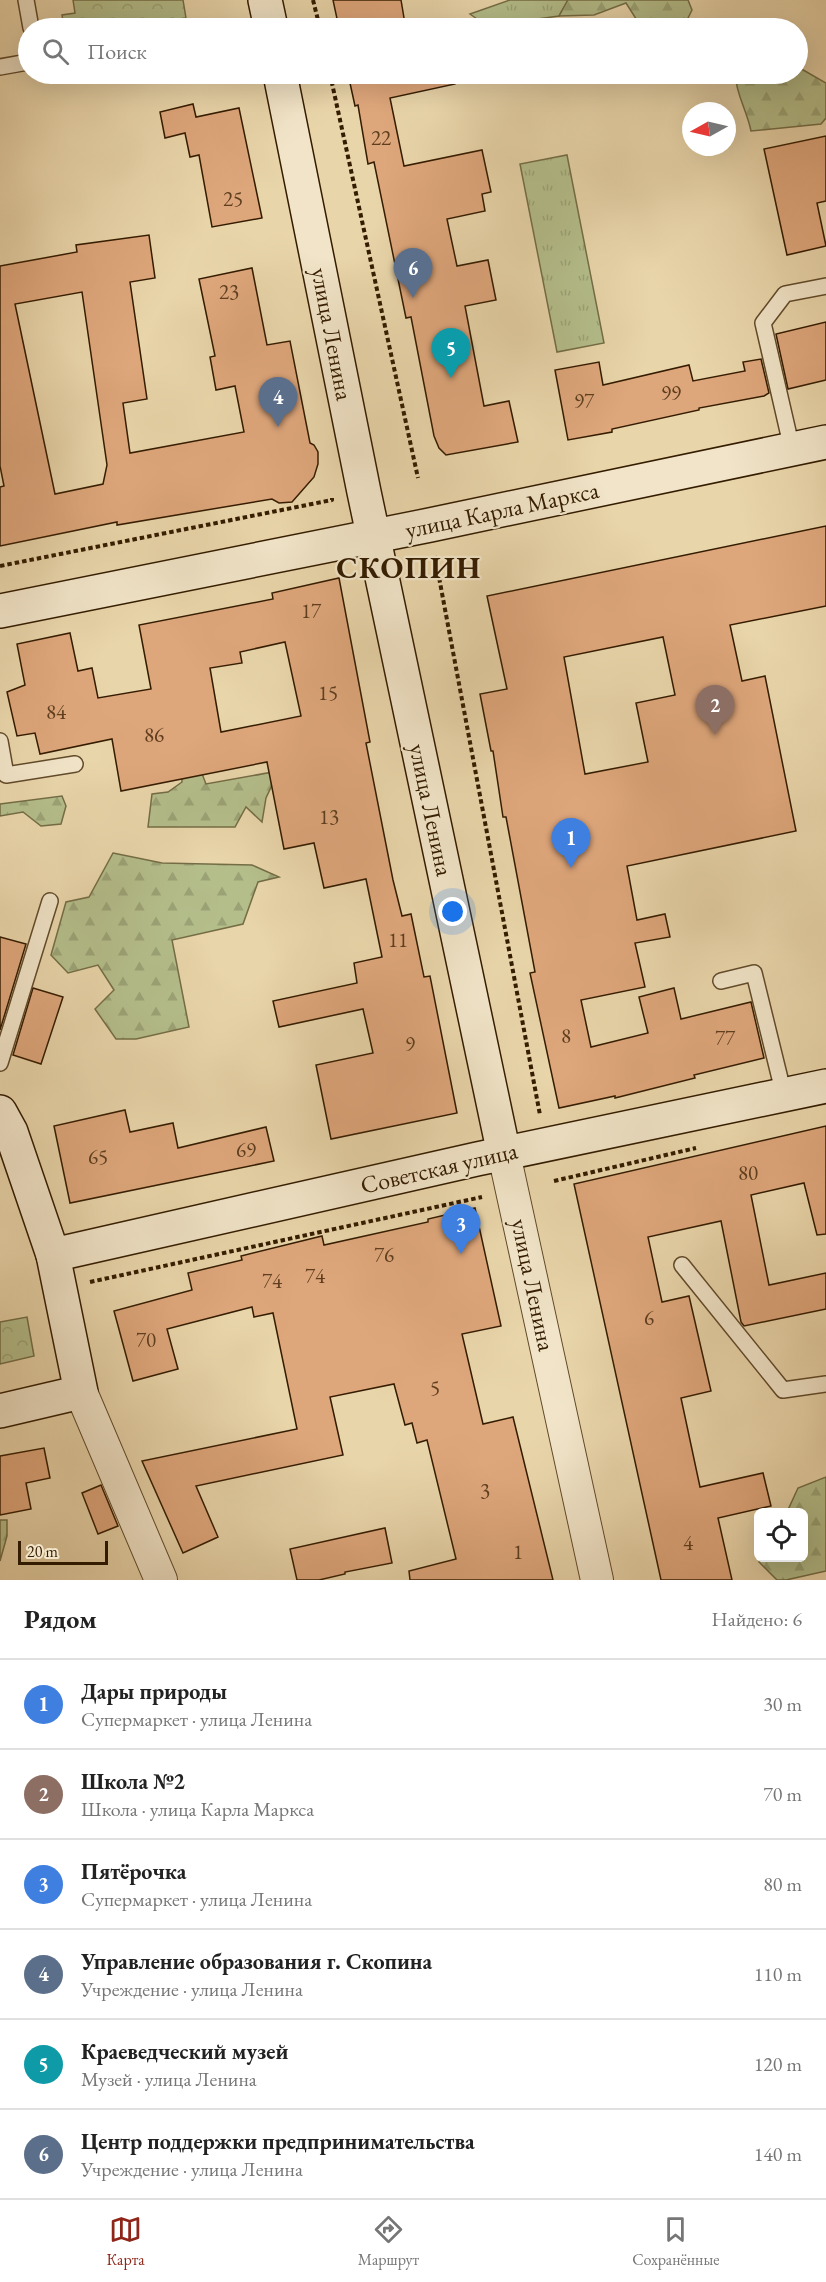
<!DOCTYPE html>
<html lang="ru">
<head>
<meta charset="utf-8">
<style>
	body { margin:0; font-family:"EB Garamond",serif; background:#f6f6f6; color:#222 }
	.controls { position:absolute; right:18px; bottom:18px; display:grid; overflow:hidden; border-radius:9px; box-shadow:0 6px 24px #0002 }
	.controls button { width:54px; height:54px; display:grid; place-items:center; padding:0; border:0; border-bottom:2px solid #e0e0e0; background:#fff; color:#222; font:30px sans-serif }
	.compass { position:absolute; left:682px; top:102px; width:54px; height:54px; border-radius:50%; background:#fff; box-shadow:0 6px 24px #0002; rotate:262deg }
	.scale { position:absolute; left:18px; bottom:15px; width:90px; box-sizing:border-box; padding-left:6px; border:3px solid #341c00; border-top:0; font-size:16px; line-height:21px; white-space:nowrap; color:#341c00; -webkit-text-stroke:4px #f1e4c8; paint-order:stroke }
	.you { position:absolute; left:453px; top:912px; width:21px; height:21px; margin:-15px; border:4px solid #fff; border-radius:50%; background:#1a73e8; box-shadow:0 0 0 9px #1a73e833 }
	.badge { display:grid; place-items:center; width:39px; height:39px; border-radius:50%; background:#8f2418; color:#fff; font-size:20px; font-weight:700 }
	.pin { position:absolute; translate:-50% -50px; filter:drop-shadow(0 2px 3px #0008) }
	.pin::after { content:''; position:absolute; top:32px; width:21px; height:18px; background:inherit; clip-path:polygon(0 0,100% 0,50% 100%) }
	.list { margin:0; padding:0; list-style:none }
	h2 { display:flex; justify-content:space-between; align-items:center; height:78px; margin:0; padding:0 24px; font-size:26px }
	h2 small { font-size:20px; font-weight:400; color:#767676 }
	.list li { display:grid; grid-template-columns:39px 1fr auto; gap:18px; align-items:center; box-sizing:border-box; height:90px; padding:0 24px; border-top:2px solid #e0e0e0 }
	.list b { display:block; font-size:22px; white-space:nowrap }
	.list p { margin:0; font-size:20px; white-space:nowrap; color:#767676 }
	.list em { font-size:20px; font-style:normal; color:#767676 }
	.icon { flex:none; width:33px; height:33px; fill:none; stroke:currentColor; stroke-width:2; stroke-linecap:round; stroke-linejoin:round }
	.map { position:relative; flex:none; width:826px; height:1580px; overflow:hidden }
	.search { position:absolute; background:#fff; box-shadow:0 6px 24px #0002; left:18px; right:18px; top:18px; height:66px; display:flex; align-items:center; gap:15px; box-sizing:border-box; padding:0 21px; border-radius:33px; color:#767676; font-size:22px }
	.sheet { height:618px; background:#fff }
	nav { display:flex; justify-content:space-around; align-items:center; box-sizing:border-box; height:84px; border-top:2px solid #e0e0e0; background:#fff; font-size:16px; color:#767676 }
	nav a { display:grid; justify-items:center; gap:3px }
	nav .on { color:#8f2418 }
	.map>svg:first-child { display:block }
</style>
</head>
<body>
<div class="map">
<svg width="826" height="1580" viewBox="0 0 826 1580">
	<defs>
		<pattern id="grass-tufts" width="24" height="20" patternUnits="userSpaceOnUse" patternTransform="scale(1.5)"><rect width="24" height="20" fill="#b4be8b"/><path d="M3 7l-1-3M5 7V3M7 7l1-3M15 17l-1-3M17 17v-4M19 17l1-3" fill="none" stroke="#9ba376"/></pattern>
		<pattern id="forest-firs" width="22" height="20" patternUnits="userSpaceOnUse" patternTransform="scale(1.5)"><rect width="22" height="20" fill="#b4be8b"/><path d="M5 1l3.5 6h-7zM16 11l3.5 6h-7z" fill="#9ba376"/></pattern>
		<pattern id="park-crowns" width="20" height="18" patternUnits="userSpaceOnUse" patternTransform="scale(1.5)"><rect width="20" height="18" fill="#b4be8b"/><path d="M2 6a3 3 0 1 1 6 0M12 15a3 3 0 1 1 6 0" fill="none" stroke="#9ba376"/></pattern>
	</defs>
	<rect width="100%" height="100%" fill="#e9d5aa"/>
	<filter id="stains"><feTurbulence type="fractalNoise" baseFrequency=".00333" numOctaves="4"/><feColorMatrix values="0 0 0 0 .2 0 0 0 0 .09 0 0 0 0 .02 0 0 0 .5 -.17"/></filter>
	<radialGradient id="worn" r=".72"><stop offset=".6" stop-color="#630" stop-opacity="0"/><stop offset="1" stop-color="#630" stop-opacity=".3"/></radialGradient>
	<g fill="url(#grass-tufts)" stroke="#746d46" stroke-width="1.5">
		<polygon points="510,0 605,0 568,0 559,16 487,26 470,14"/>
		<polygon points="567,155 604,343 557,352 520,164"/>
	</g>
	<g fill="url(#forest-firs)" stroke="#746d46" stroke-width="1.5">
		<polygon points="568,0 688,0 692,10 683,28 640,28 640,25 626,3 594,15 559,16"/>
		<path d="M798 67 826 83V118L821 124 751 131C747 111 736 94 735 74H798Z"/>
		<polygon points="362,756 274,781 266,798 262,822 246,807 235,827 148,827 152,794 168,792 182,782 181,767 199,766 206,784"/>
		<polygon points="62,796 66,806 61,824 41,826 23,812 0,816 0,804"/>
		<polygon points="113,853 162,863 252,865 279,877 258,882 243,924 172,940 189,1027 136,1039 116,1039 95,1009 114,990 98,965 68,973 51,955 66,902 89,897"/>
		<polygon points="826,1477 826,1571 786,1580 777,1580 759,1562 762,1558 804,1558 804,1512 787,1512 798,1488"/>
		<polygon points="0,1520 7,1520 7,1536 0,1561"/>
	</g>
	<g fill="url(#park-crowns)" stroke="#746d46" stroke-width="1.5">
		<polygon points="73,0 183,0 186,18 166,21 167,28 64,28 62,15 75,13"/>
		<polygon points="27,1317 34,1356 0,1364 0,1322"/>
	</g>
	<g fill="#dea67b" stroke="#341c00" stroke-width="1.5" fill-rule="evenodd">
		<polygon points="333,0 401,0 405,24 384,28 339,28"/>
		<polygon points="348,74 454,74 455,84 390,98 404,166 482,150 491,192 482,194 485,211 447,219 457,266 488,260 496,300 465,306 484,406 509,401 518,442 446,455 439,448 434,436 411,317 406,318 374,162 368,164 358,105 355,106"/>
		<polygon points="193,104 196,117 239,108 262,218 212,227 199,155 190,157 185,133 165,138 160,112"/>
		<polygon points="826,136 826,201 817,203 826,246 787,255 764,149"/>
		<path d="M149 235 155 278 130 282 147 399 123 403 130 453 244 432 235 386 216 390 210 357 215 356 199 279 252 268 267 345 290 341 310 443 314 445 318 452V464L314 477 292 502 279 503 272 499 117 525V522L0 546V487L4 486 0 466V266L77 252 76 245ZM82 292 107 465 103 484 55 494 15 304Z"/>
		<polygon points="826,322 826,380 788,389 776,334"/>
		<polygon points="761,359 769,393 764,396 699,408 699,410 612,429 612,432 568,440 555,370 599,362 603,385 689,365 693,381 745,371 743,362"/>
		<path d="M826 526V606L730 625 742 681 765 676 796 831 627 866 637 920 665 914 670 937 635 943 645 987 581 1000 591 1047 648 1033 639 997 674 988 681 1019 751 1002 764 1058 694 1075 695 1078 615 1098V1096L559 1108 530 973 535 972 506 817H503L493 751H491L480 694 507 689 487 596ZM663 637 675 695 636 703 648 762 585 774 564 657Z"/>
		<path d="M339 578 370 742 366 743 393 880 402 916 411 914 424 977 430 976 457 1113 331 1139 316 1065 373 1053 363 1009 279 1027 273 1001 357 983 354 963 382 957 366 879 324 888 314 843 284 849 267 762 121 791 112 739 40 754 35 733 17 736 7 692 25 685 17 644 70 633 78 671 92 668 98 698 151 689 139 625 273 599 272 593ZM285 642 301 716 221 732 210 668 242 663 240 652Z"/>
		<polygon points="0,937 26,944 0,1030"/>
		<polygon points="33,988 63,997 41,1064 13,1055"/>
		<polygon points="125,1110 130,1132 173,1123 178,1148 266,1127 274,1161 70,1203 54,1126"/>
		<polygon points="826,1126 826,1234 817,1235 804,1183 751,1195 769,1285 826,1273 826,1309 744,1326 741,1322 721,1221 648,1237 662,1302 689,1296 711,1391 681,1398 700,1487 763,1473 771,1506 718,1518 732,1580 661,1580 574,1184"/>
		<polygon points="475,1208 501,1326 462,1334 483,1424 513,1417 553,1580 410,1580 409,1571 456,1559 427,1440 417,1443 412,1423 405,1425 394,1384 330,1397 343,1455 196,1486 218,1537 183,1553 142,1461 297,1429 273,1313 254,1317 252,1307 167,1329 178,1369 133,1381 114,1311 192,1290 188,1273 242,1260 241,1256 322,1236 324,1245 428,1222 428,1219"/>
		<polygon points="44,1448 50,1478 26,1483 31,1509 0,1515 0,1456"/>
		<polygon points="101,1485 118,1526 98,1534 82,1493"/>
		<polygon points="385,1528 392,1563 345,1572 345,1574 319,1580 297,1580 290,1549"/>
	</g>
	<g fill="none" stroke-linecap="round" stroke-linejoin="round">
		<g stroke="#614a2a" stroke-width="18">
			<g id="lane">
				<polyline points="26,0 31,28"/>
				<polyline points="0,67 28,62"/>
				<polyline points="792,449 763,323 785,294 826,286"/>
				<polyline points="0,741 6,775 75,764"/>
				<polyline points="721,981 754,973 784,1095"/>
				<polyline points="0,1063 50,901"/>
				<polyline points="682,1265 783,1390 826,1384"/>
			</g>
		</g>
		<g stroke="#614a2a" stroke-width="34">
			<g id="street">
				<polyline points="504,1154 597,1580"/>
				<polyline points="81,1392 161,1580"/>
			</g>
		</g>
		<g stroke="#341c00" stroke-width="36">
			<g id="secondary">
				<polyline points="265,0 271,28"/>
				<polyline points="280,74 364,492 504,1154"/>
				<polyline points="0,611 430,525 826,442"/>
				<polyline points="0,1112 11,1132 53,1255 81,1392 0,1411"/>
				<polyline points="53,1255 477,1159 826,1086"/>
			</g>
		</g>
		<g stroke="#341c00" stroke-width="4" stroke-dasharray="4.5 3" stroke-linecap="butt">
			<polyline points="313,0 320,28"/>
			<polyline points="330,74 418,478"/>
			<polyline points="435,556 540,1115"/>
			<polyline points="0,566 332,500 332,498"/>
			<polyline points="554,1181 696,1148"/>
			<polyline points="90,1282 482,1197"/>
		</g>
		<use href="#lane" stroke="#f1e4c8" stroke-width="15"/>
		<use href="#street" stroke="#f1e4c8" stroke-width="32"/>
		<use href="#secondary" stroke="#f1e4c8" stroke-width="33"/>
	</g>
	<g text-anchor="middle" stroke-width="4.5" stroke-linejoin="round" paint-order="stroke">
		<g font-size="21" fill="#5e3e1f">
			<text x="381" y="145">22</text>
			<text x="233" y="206">25</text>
			<text x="229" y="299">23</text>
			<text x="671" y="400">99</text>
			<text x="584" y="408">97</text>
			<text x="311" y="618">17</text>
			<text x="328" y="700">15</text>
			<text x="56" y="719">84</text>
			<text x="154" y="742">86</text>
			<text x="329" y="824">13</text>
			<text x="398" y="947">11</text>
			<text x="566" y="1043">8</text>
			<text x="725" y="1045">77</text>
			<text x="410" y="1051">9</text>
			<text x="246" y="1157">69</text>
			<text x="98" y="1164">65</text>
			<text x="748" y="1180">80</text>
			<text x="384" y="1262">76</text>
			<text x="315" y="1283">74</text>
			<text x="272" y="1288">74</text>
			<text x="649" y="1325">6</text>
			<text x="146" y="1347">70</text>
			<text x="435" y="1395">5</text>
			<text x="485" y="1498">3</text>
			<text x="688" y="1550">4</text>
			<text x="518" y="1559">1</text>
		</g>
		<g font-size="24" fill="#341c00" stroke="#f1e4c8">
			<text transform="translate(332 334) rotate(79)" y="8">улица Ленина</text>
			<text transform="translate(502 510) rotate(-12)" y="8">улица Карла Маркса</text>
			<text transform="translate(431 810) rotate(78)" y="8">улица Ленина</text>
			<text transform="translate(439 1168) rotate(-13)" y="8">Советская улица</text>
			<text transform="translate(533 1285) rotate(78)" y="8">улица Ленина</text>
		</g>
		<g font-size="30" font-weight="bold" letter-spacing="1.5" fill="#341c00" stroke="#f1e4c8">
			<text x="409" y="578">СКОПИН</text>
		</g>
	</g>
	<rect width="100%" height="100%" filter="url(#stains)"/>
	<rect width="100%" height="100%" fill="url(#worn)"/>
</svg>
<div class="controls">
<button><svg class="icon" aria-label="locate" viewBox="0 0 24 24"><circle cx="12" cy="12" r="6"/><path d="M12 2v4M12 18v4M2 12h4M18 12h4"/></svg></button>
</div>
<svg class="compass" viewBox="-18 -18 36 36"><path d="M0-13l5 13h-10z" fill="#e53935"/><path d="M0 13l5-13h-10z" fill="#767676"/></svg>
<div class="scale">20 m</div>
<div class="you"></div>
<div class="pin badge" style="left:571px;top:868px;background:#3f7fe0">1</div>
<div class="pin badge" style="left:715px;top:735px;background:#8d6e63">2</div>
<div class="pin badge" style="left:461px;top:1254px;background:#3f7fe0">3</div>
<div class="pin badge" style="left:278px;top:427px;background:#5c6f8a">4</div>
<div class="pin badge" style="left:451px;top:378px;background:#0f9aa8">5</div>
<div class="pin badge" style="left:413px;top:298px;background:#5c6f8a">6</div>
<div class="search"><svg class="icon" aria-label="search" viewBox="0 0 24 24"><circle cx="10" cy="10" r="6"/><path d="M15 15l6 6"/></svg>Поиск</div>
</div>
<section class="sheet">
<h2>Рядом<small>Найдено: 6</small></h2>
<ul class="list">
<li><span class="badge" style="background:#3f7fe0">1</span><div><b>Дары природы</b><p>Супермаркет · улица Ленина</p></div><em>30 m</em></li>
<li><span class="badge" style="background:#8d6e63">2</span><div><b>Школа №2</b><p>Школа · улица Карла Маркса</p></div><em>70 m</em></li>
<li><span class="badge" style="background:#3f7fe0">3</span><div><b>Пятёрочка</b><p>Супермаркет · улица Ленина</p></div><em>80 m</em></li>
<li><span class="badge" style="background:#5c6f8a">4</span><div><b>Управление образования г. Скопина</b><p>Учреждение · улица Ленина</p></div><em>110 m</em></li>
<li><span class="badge" style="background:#0f9aa8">5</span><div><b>Краеведческий музей</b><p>Музей · улица Ленина</p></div><em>120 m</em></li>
<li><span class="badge" style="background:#5c6f8a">6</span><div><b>Центр поддержки предпринимательства</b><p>Учреждение · улица Ленина</p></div><em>140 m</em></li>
</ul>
</section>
<nav>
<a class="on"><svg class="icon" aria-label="map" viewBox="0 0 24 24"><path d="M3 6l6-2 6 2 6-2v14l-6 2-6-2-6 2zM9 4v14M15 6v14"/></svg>Карта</a>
<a><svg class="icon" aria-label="directions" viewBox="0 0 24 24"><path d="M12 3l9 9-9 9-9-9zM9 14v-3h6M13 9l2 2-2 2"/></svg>Маршрут</a>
<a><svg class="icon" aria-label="saved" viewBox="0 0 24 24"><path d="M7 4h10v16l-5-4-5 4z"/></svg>Сохранённые</a>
</nav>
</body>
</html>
